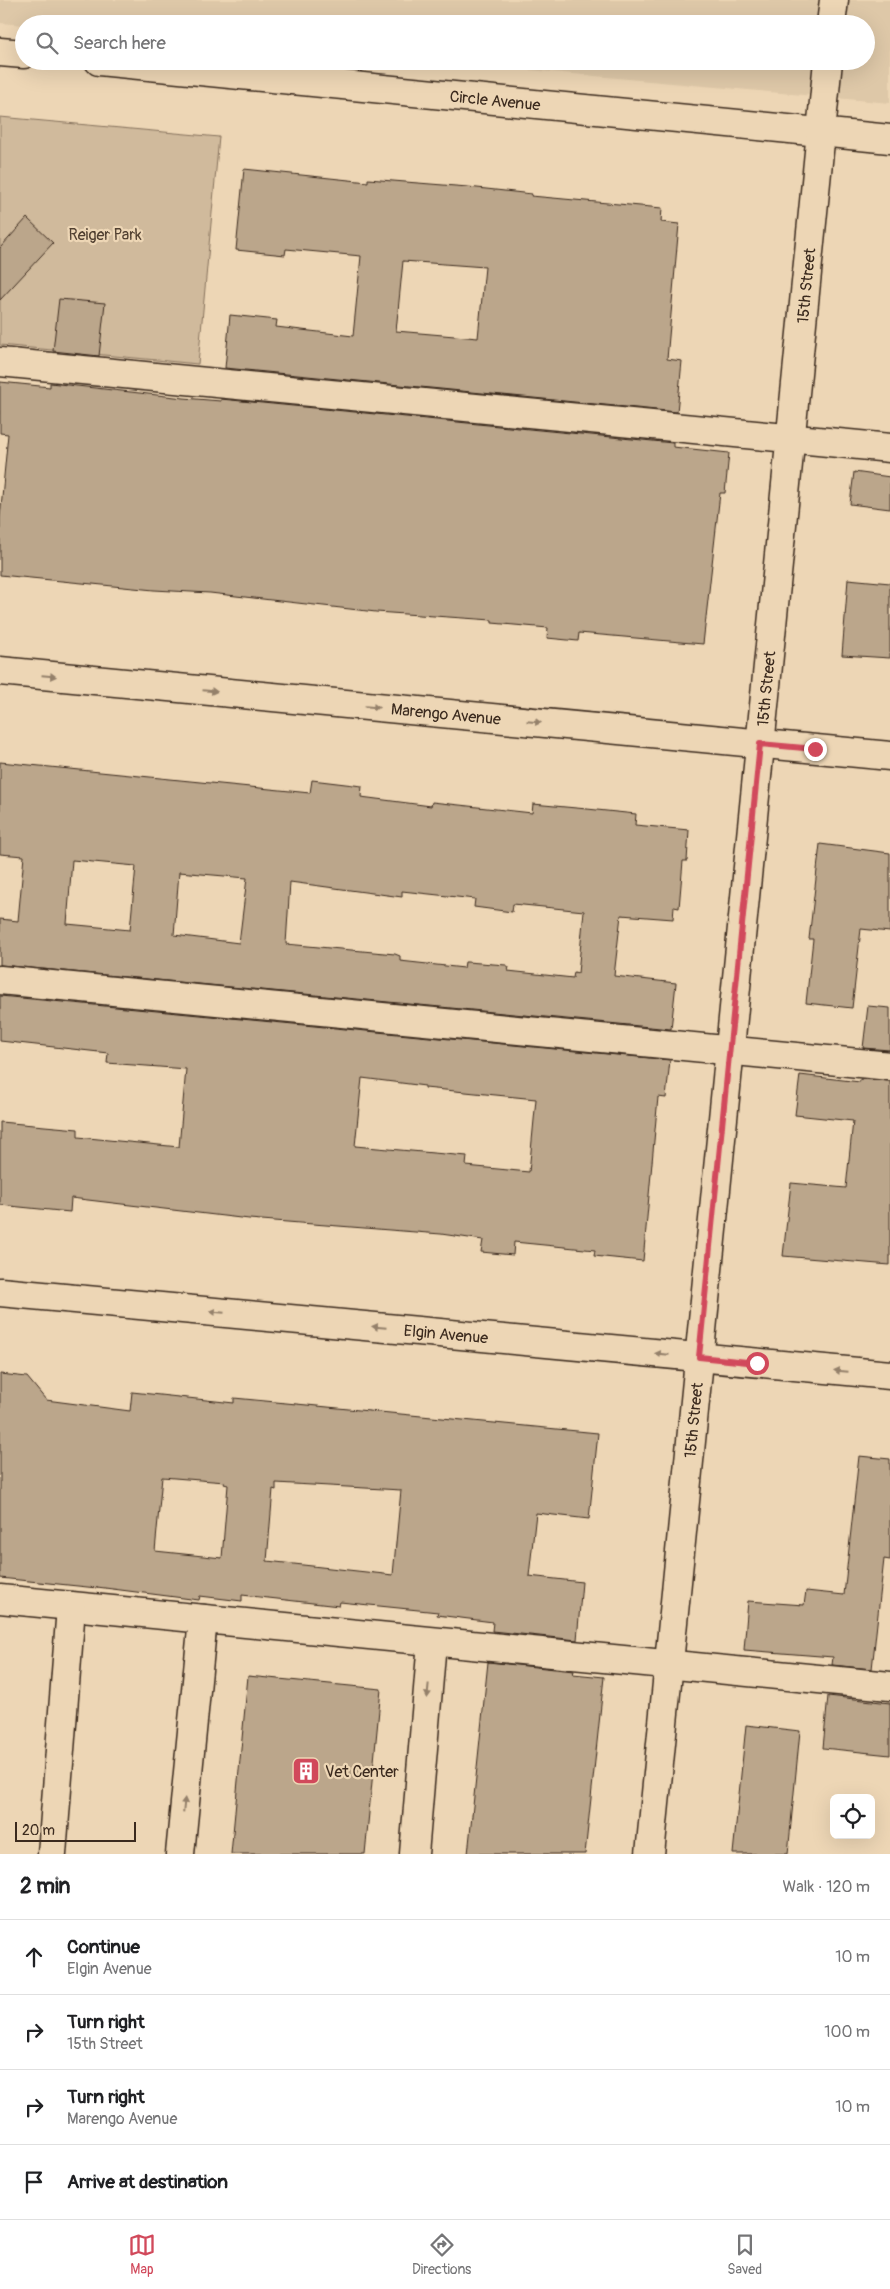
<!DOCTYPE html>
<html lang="en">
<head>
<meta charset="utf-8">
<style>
	body { margin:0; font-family:Pangolin,sans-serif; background:#f2f2f2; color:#202124 }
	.controls { position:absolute; right:15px; bottom:15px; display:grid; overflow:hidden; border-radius:8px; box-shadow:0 5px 20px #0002 }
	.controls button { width:45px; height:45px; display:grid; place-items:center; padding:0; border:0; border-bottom:1px solid #e0e0e0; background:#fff; color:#202124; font:25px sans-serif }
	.scale { position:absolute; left:15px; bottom:12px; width:121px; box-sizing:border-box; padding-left:5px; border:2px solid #3b2a1e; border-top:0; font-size:14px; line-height:18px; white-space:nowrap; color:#3b2a1e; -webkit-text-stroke:4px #edd6b5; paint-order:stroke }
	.stop { position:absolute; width:15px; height:15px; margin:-11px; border:4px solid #d1495b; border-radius:50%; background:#fff }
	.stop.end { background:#d1495b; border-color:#fff; box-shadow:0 1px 5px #0008 }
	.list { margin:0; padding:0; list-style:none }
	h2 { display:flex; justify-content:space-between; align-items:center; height:65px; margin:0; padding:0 20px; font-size:21px }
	h2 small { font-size:16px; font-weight:400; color:#757577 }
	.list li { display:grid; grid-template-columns:32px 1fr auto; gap:15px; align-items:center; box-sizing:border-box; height:75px; padding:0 20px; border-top:1px solid #e0e0e0 }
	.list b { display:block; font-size:19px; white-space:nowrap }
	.list p { margin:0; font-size:16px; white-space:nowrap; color:#757577 }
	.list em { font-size:16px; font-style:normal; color:#757577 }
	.icon { flex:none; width:28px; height:28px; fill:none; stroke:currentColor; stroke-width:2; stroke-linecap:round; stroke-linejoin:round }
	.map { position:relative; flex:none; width:890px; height:1854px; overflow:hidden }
	.search { position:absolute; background:#fff; box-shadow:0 5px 20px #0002; left:15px; right:15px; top:15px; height:55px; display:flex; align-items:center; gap:12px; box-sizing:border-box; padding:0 18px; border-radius:28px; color:#757577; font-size:19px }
	.sheet { height:365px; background:#fff }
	nav { display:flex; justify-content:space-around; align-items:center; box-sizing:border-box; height:70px; border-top:1px solid #e0e0e0; background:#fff; font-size:14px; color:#757577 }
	nav a { display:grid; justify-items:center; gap:2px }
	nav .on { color:#d1495b }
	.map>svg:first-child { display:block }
</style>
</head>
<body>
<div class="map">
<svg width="890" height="1854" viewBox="0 0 890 1854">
	<rect width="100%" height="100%" fill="#edd6b5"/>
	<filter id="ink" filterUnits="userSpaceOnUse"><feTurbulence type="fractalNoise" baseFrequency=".02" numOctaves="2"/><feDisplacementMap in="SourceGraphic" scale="10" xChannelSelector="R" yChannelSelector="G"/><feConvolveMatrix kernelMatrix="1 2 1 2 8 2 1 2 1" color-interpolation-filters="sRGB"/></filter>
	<g filter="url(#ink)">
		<polygon fill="#dec8a8" points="0,0 890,0 890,103 430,61 866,61 866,24 24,25 0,23"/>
		<polygon fill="#d0ba9c" stroke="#86725d" points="0,117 219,137 198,364 0,345"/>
		<g fill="#bba68b" stroke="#3b2a1e" fill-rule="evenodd">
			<path d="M244 169 368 182V179L468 187 532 194 531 196 662 208 661 222 679 224 667 359 682 361 677 412 225 368 230 315 277 320 276 327 353 336 361 256 286 249 285 255 236 250ZM403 261 485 267 478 338 396 331Z"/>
			<polygon points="27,218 53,243 0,300 0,248"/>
			<polygon points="59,299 105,303 99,356 53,351"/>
			<polygon points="0,382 50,387 50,383 184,398 221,401 221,399 673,443 673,447 729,453 725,493 720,493 703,644 579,633 578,641 547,638 548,628 492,623 492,620 376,612 210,593 154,590 0,575 0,518 8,434 0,433"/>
			<polygon points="854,472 890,477 890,509 850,504"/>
			<polygon points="848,579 890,583 890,658 842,655"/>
			<path d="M0 762 310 793 312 780 362 786 361 797 431 806 432 802 532 813 533 804 587 809 636 814 635 825 689 830 687 861H683L679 908 674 907 673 919 621 915 614 976 676 983 671 1029 0 965V919L18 921 24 856 0 854ZM72 860 136 866 130 930 67 924ZM179 872 247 878 239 943 174 935ZM290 882 402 897V891L475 899 474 907 512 912 513 904 584 911 578 973 574 972 573 978 508 971 509 967 506 965 467 962H465L464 968 400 961V956L395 954 286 944Z"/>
			<polygon points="820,844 890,853 890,932 861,929 852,1008 806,1003 813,939 809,939"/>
			<path d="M0 996 670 1060 666 1098 658 1097 643 1261 594 1256 595 1250 514 1242 513 1255 481 1252 483 1240 441 1234 249 1219 71 1198 70 1212 0 1205V1122L78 1129V1137L179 1147 186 1069 107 1063 108 1053 0 1041ZM362 1078 425 1086V1088L536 1099 529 1172 466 1166 467 1156 355 1146Z"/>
			<polygon points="868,1006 890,1008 890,1050 863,1048"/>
			<polygon points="800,1075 860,1082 860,1079 890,1081 890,1265 783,1256 791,1183 846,1188 853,1121 795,1115"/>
			<path d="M0 1374 27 1377 46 1400 130 1411 132 1392 234 1403V1398L598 1433 589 1519 536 1513 529 1576 582 1582 577 1640 492 1631 493 1622 437 1615 438 1612 340 1602 339 1606 242 1595V1601L200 1596 199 1600 97 1587V1588L0 1578ZM162 1477 225 1482 224 1484 228 1485 222 1558 155 1551ZM276 1483 401 1490 393 1575 267 1561 273 1489 276 1490Z"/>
			<polygon points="859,1456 890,1459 890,1560 884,1559 872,1669 832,1665 833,1657 744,1650 748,1601 804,1605 806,1591 844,1595"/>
			<polygon points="488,1662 574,1671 573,1674 604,1677 585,1854 468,1854"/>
			<polygon points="248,1676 381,1689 365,1854 231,1854"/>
			<polygon points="828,1696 890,1703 890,1755 823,1748"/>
			<polygon points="746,1725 800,1731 788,1854 733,1854"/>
		</g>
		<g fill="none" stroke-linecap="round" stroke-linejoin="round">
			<g stroke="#3b2a1e" stroke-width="31">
				<g id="minor">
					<polyline points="831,24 834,0"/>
					<polyline points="0,52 24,54"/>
					<path id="s1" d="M99 61 890 139"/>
					<polyline points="0,362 890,448"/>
					<path id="s2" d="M0 671 890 756"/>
					<polyline points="0,980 890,1066"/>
					<path id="s3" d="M0 1292 890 1375"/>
					<polyline points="0,1599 890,1686"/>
					<polyline points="52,1854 71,1607"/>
					<polyline points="180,1854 203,1619"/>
					<polyline points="414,1854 432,1642"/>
					<path id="s4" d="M650 1854 828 61"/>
				</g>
			</g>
			<use href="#minor" stroke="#edd6b5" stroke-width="28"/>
		</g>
		<defs><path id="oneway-solid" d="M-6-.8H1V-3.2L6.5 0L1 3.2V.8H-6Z" transform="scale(1.25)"/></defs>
		<g fill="#94806a">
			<use href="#oneway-solid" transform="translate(49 676) rotate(5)"/>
			<use href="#oneway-solid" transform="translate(210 691) rotate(5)"/>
			<use href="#oneway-solid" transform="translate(372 707) rotate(5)"/>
			<use href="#oneway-solid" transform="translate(534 722) rotate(5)"/>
			<use href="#oneway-solid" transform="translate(217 1312) rotate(-175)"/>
			<use href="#oneway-solid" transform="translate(379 1327) rotate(-175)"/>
			<use href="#oneway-solid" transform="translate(662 1354) rotate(-175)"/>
			<use href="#oneway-solid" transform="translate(841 1371) rotate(-175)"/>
			<use href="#oneway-solid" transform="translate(428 1691) rotate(95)"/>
			<use href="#oneway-solid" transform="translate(184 1805) rotate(-84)"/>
		</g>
	</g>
	<g fill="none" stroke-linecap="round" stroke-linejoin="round" filter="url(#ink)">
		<polyline stroke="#d1495b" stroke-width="6" points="757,1363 699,1357 760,744 815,749"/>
	</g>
	<defs>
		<g id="building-square" transform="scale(1.4375)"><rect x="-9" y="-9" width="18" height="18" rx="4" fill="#d1495b" stroke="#edd6b5"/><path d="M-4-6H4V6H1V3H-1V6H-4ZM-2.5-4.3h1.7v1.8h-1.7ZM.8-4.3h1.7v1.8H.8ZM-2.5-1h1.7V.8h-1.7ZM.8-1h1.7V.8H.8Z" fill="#fff"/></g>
	</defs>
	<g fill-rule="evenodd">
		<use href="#building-square" x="306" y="1771"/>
	</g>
	<g text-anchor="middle" stroke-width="4.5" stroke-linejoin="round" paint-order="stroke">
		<g font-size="16" fill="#3b2a1e" stroke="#edd6b5">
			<text dy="6" stroke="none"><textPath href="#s1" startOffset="398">Circle Avenue</textPath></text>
			<text dy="6" stroke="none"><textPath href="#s4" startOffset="1576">15th Street</textPath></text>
			<text dy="6" stroke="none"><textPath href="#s4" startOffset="1171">15th Street</textPath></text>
			<text dy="6" stroke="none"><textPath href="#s2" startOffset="448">Marengo Avenue</textPath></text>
			<text dy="6" stroke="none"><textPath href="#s3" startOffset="448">Elgin Avenue</textPath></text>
			<text dy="6" stroke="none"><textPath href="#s4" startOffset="436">15th Street</textPath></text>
		</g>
		<g font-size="16" fill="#514031" stroke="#edd6b5">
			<text x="105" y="240">Reiger Park</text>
		</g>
		<g font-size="16" fill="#3b2a1e" stroke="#edd6b5" text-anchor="start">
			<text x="325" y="1777">Vet Center</text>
		</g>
	</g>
</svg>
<div class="controls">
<button><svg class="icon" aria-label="locate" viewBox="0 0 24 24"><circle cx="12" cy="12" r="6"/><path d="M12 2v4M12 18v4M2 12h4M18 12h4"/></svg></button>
</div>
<div class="scale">20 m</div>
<div class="stop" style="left:757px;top:1363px"></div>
<div class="stop end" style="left:815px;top:749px"></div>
<div class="search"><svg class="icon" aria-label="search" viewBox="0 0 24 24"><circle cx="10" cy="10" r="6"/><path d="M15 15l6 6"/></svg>Search here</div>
</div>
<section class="sheet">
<h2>2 min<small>Walk · 120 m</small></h2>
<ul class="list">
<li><svg class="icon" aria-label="ahead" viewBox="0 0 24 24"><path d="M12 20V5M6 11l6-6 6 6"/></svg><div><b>Continue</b><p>Elgin Avenue</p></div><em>10 m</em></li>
<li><svg class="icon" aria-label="right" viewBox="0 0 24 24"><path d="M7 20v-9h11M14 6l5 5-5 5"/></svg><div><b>Turn right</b><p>15th Street</p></div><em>100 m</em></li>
<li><svg class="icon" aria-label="right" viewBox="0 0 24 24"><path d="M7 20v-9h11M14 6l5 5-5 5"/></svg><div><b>Turn right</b><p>Marengo Avenue</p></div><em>10 m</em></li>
<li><svg class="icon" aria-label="arrive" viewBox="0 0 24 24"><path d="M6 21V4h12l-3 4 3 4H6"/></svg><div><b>Arrive at destination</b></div></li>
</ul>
</section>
<nav>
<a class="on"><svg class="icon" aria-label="map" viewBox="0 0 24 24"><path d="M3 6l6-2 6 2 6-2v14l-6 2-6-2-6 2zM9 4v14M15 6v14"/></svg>Map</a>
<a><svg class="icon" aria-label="directions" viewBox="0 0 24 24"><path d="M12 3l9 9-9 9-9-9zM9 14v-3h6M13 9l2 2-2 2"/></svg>Directions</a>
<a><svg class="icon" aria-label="saved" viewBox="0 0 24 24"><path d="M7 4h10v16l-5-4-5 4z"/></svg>Saved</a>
</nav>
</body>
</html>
